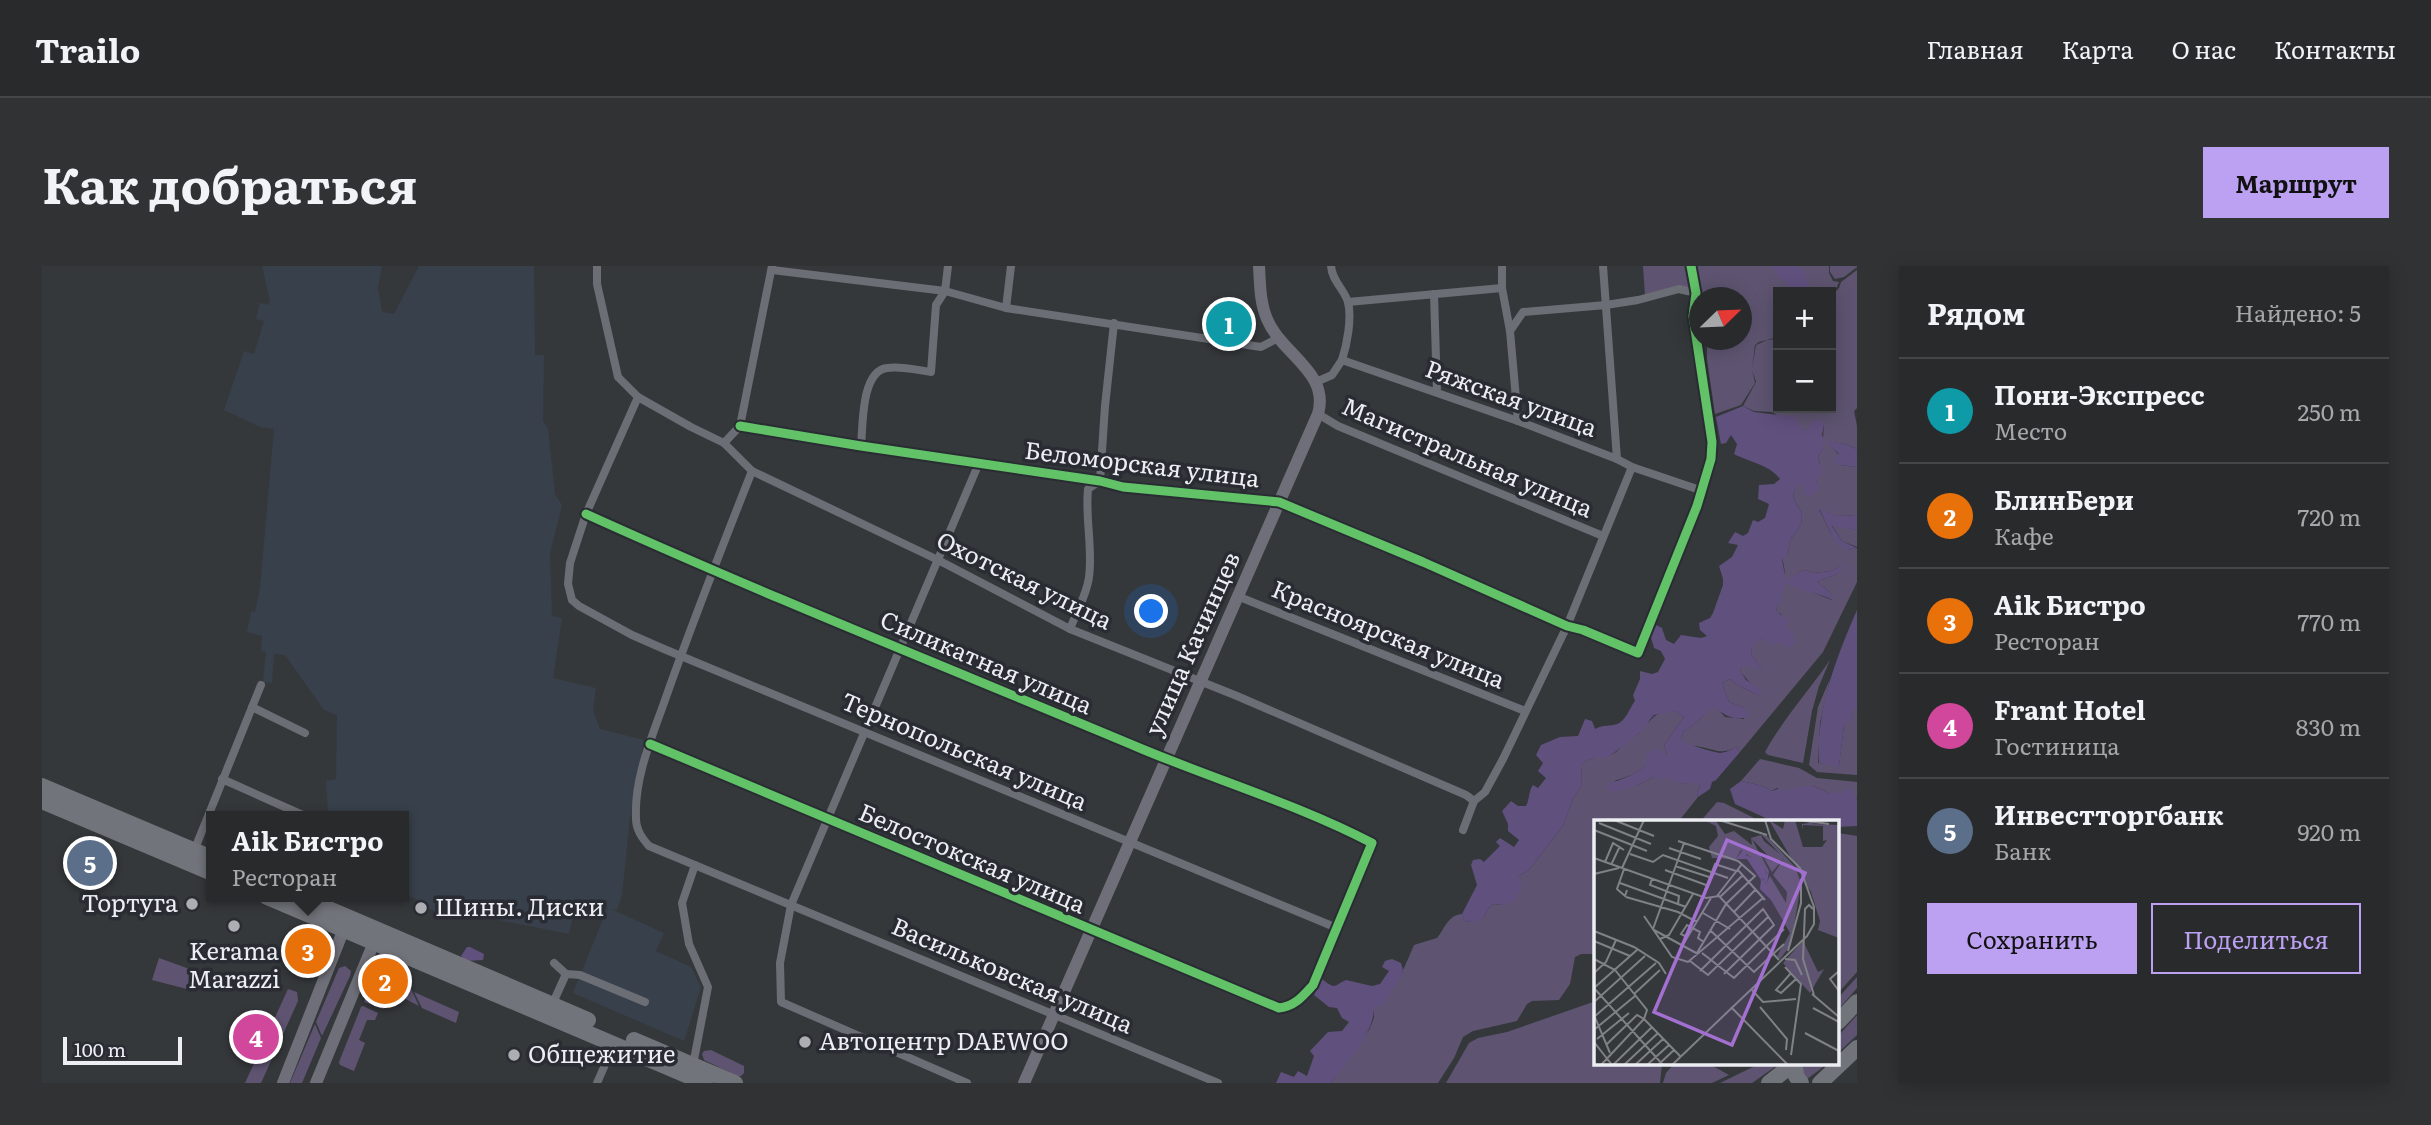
<!DOCTYPE html>
<html lang="ru">
<head>
<meta charset="utf-8">
<style>
	body { margin:0; font-family:Literata,serif; background:#303234; color:#f1f3f6 }
	.controls { position:absolute; right:21px; top:21px; display:grid; overflow:hidden; border-radius:0px; box-shadow:0 4px 18px #0003 }
	.controls button { width:63px; height:63px; display:grid; place-items:center; padding:0; border:0; border-bottom:2px solid #444648; background:#282a2c; color:#f1f3f6; font:35px sans-serif }
	.compass { position:absolute; left:1647px; top:21px; width:63px; height:63px; border-radius:50%; background:#282a2c; box-shadow:0 4px 18px #0003; rotate:67deg }
	.scale { position:absolute; left:21px; bottom:18px; width:119px; box-sizing:border-box; padding-left:7px; border:4px solid #eceef3; border-top:0; font-size:19px; line-height:24px; white-space:nowrap; color:#eceef3; -webkit-text-stroke:5px #292d33; paint-order:stroke }
	.you { position:absolute; left:1110px; top:346px; width:24px; height:24px; margin:-18px; border:5px solid #fff; border-radius:50%; background:#1a73e8; box-shadow:0 0 0 10px #1a73e833 }
	.badge { display:grid; place-items:center; width:46px; height:46px; border-radius:50%; background:#bca0f2; color:#fff; font-size:23px; font-weight:700 }
	.pin { position:absolute; translate:-50% -50%; border:4px solid #fff; box-shadow:0 2px 7px #0006 }
	.popup { position:absolute; left:164px; top:545px; width:203px; height:91px; box-sizing:border-box; display:grid; place-content:center; border-radius:0px; background:#282a2c; filter:drop-shadow(0 2px 5px #0005); font-size:23px; white-space:nowrap; color:#a5a7a9 }
	.popup b { font-size:26px; color:#f1f3f6 }
	.popup::after { content:''; position:absolute; left:50%; top:100%; margin-left:-14px; border:14px solid transparent; border-top-color:#282a2c }
	.list { margin:0; padding:0; list-style:none }
	h2 { display:flex; justify-content:space-between; align-items:center; height:91px; margin:0; padding:0 28px; font-size:30px }
	h2 small { font-size:23px; font-weight:400; color:#a5a7a9 }
	.list li { display:grid; grid-template-columns:46px 1fr auto; gap:21px; align-items:center; box-sizing:border-box; height:105px; padding:0 28px; border-top:2px solid #444648 }
	.list b { display:block; font-size:26px; white-space:nowrap }
	.list p { margin:0; font-size:23px; white-space:nowrap; color:#a5a7a9 }
	.list em { font-size:23px; font-style:normal; color:#a5a7a9 }
	.actions { display:flex; gap:14px; padding:21px 28px }
	.actions a { flex:1; padding:16px 0; border:2px solid #bca0f2; border-radius:0px; text-align:center; font-size:24px; color:#bca0f2 }
	.actions .main { background:#bca0f2; color:#111 }
	.map { position:relative; flex:none; width:1815px; height:817px; overflow:hidden; border-radius:0px }
	header { display:flex; align-items:center; gap:42px; box-sizing:border-box; height:98px; padding:0 35px; background:#282a2c; border-bottom:2px solid #444648 }
	header strong { font-size:33px }
	nav { display:flex; gap:38px; margin-inline-start:auto; font-size:24px }
	.intro { display:flex; align-items:center; justify-content:space-between; box-sizing:border-box; height:168px; padding:0 42px }
	h1 { margin:0; font-size:49px }
	.button { padding:18px 32px; border-radius:0px; background:#bca0f2; color:#111; font-size:24px; font-weight:700 }
	main { display:flex; gap:42px; padding:0 42px }
	aside { flex:1; background:#282a2c; border-radius:0px; box-shadow:0 4px 18px #0003 }
	.map>svg:first-child { display:block }
</style>
</head>
<body>
<header>
<strong>Trailo</strong>
<nav><a>Главная</a><a>Карта</a><a>О нас</a><a>Контакты</a></nav>
</header>
<div class="intro"><h1>Как добраться</h1><a class="button">Маршрут</a></div>
<main>
<div class="map">
<svg width="1815" height="817" viewBox="0 0 1815 817">
	<rect width="100%" height="100%" fill="#35383b"/>
	<polygon fill="#38404b" points="220,0 340,0 336,22 340,46 352,48 377,0 492,0 493,89 502,89 501,155 506,163 513,228 520,239 508,288 510,350 520,352 511,412 554,422 551,444 558,463 602,474 588,551 580,629 575,644 569,643 622,667 614,685 649,701 659,721 642,775 531,727 566,641 556,638 554,650 532,645 527,668 397,642 396,646 375,638 376,634 362,628 362,550 289,550 286,545 284,515 294,513 295,449 282,444 243,389 232,388 230,417 221,416 224,386 219,385 220,370 205,366 209,346 213,346 218,322 232,163 218,161 182,144 202,85 212,88 222,55 214,53 218,37 226,39 228,35"/>
	<g fill="#5e5471" fill-rule="evenodd">
		<path d="M1601 0H1787V7L1791 15 1797 16 1793 25 1789 29V26H1736V71L1717 76 1713 79 1710 103 1714 79 1725 74 1736 73V142H1789V31L1797 22 1799 16 1815 4V142L1812 145 1815 160V183L1803 178 1784 175 1797 189V199L1815 201V249L1794 250 1777 243 1789 268 1805 284 1815 282V316L1781 386 1698 486 1695 481C1678 489 1676 484 1659 481 1652 479 1647 480 1640 477L1639 473 1642 465C1655 459 1661 447 1673 440L1683 451 1702 453 1703 442 1687 436 1680 417 1688 413C1696 421 1708 425 1719 430L1698 405 1701 398 1720 403 1709 388 1710 379 1714 374 1752 369 1745 364 1739 348 1734 346C1739 325 1747 314 1740 292L1746 290C1747 284 1747 277 1749 273 1754 265 1759 263 1760 253 1760 236 1743 236 1757 216L1774 217 1778 197 1776 190 1780 185 1782 159 1760 164 1730 146 1712 145 1701 140 1714 116 1710 104 1713 117 1699 139 1673 148 1665 93V74H1700V32H1658L1657 59 1654 50V27L1636 20 1603 29ZM1801 300 1795 308 1775 316 1788 326 1790 334 1744 316 1757 306 1763 304 1772 307 1788 305Z"/>
		<polygon points="1788,0 1815,0 1815,1 1802,11 1793,13 1788,6"/>
		<polygon points="1790,259 1815,264 1815,281 1800,275"/>
		<path d="M1788 394 1777 420 1770 445 1761 497 1726 489 1723 486C1741 453 1767 425 1788 394Z"/>
		<polygon points="1788,413 1778,457 1776,497 1797,500 1802,459 1808,454 1812,440 1815,442 1815,509 1775,506 1767,499 1776,441"/>
		<path d="M1632 445 1642 451 1622 479 1625 490 1622 489 1590 509 1572 515 1594 520 1612 511H1626L1640 518 1656 515 1658 521 1655 526 1656 531 1636 556H1554V688H1539L1533 691 1528 718 1517 734 1490 735 1485 738 1475 755 1431 765 1421 771 1412 792 1396 817H1289L1327 764 1332 752V740C1353 728 1362 702 1372 679L1395 672C1403 662 1406 649 1420 648L1422 654 1427 656 1442 652 1445 644 1451 638 1461 639 1476 610 1486 605 1521 560 1531 533 1540 519 1539 499C1549 488 1563 494 1574 486 1579 482 1582 476 1586 473 1591 470 1596 470 1600 464 1612 451 1612 446 1632 445Z"/>
		<path d="M1718 493 1757 502 1775 512 1815 516V534L1809 523H1805L1799 528H1787C1772 516 1760 519 1743 527L1735 522 1729 525 1721 520 1699 515Z"/>
		<polygon points="1675,536 1682,537 1720,556 1658,556"/>
		<polygon points="1796,567 1815,570 1815,706 1796,727"/>
		<polygon points="117,692 153,705 145,723 110,714"/>
		<polygon points="303,700 309,705 308,710 280,770 274,756 297,702"/>
		<polygon points="339,711 335,721 345,726 351,715 357,718 353,728 349,727 342,743 322,736 331,715"/>
		<polygon points="1815,711 1815,722 1796,744 1796,732"/>
		<polygon points="358,719 369,723 377,740 354,728"/>
		<polygon points="246,723 255,726 256,735 219,817 203,817"/>
		<polygon points="372,726 417,746 414,757 380,742"/>
		<polygon points="1554,735 1554,798 1620,798 1618,817 1404,817 1427,777 1436,772 1465,766"/>
		<polygon points="321,740 336,747 333,754 325,754 317,774 323,777 312,805 298,799 297,796 319,741"/>
		<polygon points="1815,749 1815,769 1796,787 1796,770"/>
		<polygon points="273,758 279,772 260,817 248,817"/>
		<polygon points="669,784 702,800 702,807 699,810 695,810 662,794 660,788 662,785"/>
		<polygon points="1632,798 1667,798 1687,809 1670,817 1621,817 1624,807"/>
		<polygon points="1717,798 1737,798 1710,817 1678,817"/>
		<polygon points="1765,798 1785,798 1765,813 1761,812 1761,802"/>
	</g>
	<g fill="#60507e">
		<path d="M1730 0H1753L1763 6 1766 20 1764 26H1751C1746 15 1734 11 1730 0Z"/>
		<path d="M1701 140 1712 146 1753 151 1760 164 1767 162 1769 157 1776 153 1782 159 1780 169 1782 174 1803 178 1815 183V201L1797 199 1792 193 1797 188 1782 174 1780 185 1776 190 1780 206 1774 216 1778 222 1767 231 1761 225V218L1757 217C1743 236 1760 236 1760 253 1759 263 1754 265 1749 273 1747 277 1747 284 1746 290L1740 293 1744 315 1757 306 1763 304 1772 307 1788 305 1803 299 1795 308 1775 316 1788 326 1791 334C1772 325 1761 327 1744 317L1734 345 1747 355 1744 360 1752 369 1753 377 1748 382 1739 377 1730 379 1722 373C1712 375 1710 378 1709 388L1721 404 1702 399 1698 404 1704 414 1717 422 1720 431C1709 425 1696 421 1688 413L1680 417 1687 436 1703 442 1706 451C1693 455 1682 450 1673 441 1661 447 1655 459 1642 465L1639 473C1643 478 1670 486 1678 487 1683 487 1690 483 1695 481L1698 486 1674 514 1670 516 1668 523 1656 531 1655 526 1658 521 1656 516 1640 518 1626 512 1618 514 1612 511 1594 520 1570 526 1565 522 1567 518 1590 509 1604 500 1605 487 1615 482 1625 490 1622 479 1642 451 1632 445 1612 449C1607 454 1606 458 1602 463 1599 466 1569 490 1565 491 1555 494 1549 489 1539 499L1540 519 1531 533 1521 560 1486 605 1476 610 1480 620 1473 635 1461 639 1451 638 1445 644 1442 652C1435 655 1429 658 1422 654L1420 648 1435 619 1429 599 1431 594 1438 593 1442 596 1458 580 1454 576 1458 572 1472 581 1477 574 1466 565V558L1460 545 1469 535 1476 540H1484C1488 533 1486 526 1491 519L1496 522 1504 512 1496 505 1501 497 1494 489 1499 479 1518 471 1536 470 1543 453 1550 455 1553 463C1562 458 1568 461 1575 458 1584 455 1588 441 1593 435L1591 429 1598 413V405L1610 408 1616 406 1623 393 1619 385 1612 382 1608 368 1614 359 1620 362 1624 374 1632 378 1639 369 1659 372 1665 370 1658 364 1657 357 1668 352 1671 347 1681 319V313L1677 300 1690 291 1696 279 1686 277 1693 266 1701 270 1706 267 1711 254 1716 256 1723 252 1727 238 1716 233 1717 219 1732 218 1738 213C1728 199 1707 196 1692 188L1695 178 1689 169 1684 177 1679 178 1674 151Z"/>
		<polygon points="1777,242 1794,250 1815,249 1815,264 1790,260 1800,275 1815,282 1805,284 1795,277 1789,268"/>
		<path d="M1815 344V442L1812 441 1808 455 1802 459 1797 501 1777 497C1774 444 1794 392 1815 344Z"/>
		<path d="M1699 515 1721 520 1729 525 1740 522 1743 526C1760 518 1772 517 1787 528L1790 526 1797 528 1803 523H1810L1815 534V560L1796 561V556L1728 554 1693 538 1688 523Z"/>
		<polygon points="425,681 428,681 442,688 441,694 423,695 419,690"/>
		<path d="M1350 693 1359 697 1361 704 1357 713 1340 740 1332 741C1333 765 1307 794 1292 813L1289 817H1234L1239 806 1252 811 1256 805 1265 810 1272 790 1268 785 1286 766 1300 765 1307 756 1300 752 1295 742 1287 741 1272 729 1280 713C1294 724 1291 720 1304 714L1330 720 1338 718 1347 705 1340 701 1343 695Z"/>
	</g>
	<g fill="none" stroke-linecap="round" stroke-linejoin="round">
		<g stroke="#6c6e76" stroke-width="8">
			<polyline points="555,0 555,18 576,111 596,131 649,161 682,177 710,205 896,294 1028,363 1195,430 1424,529 1432,535"/>
			<path d="M1289 0C1290 15 1302 23 1306 36 1310 52 1305 79 1300 94"/>
			<polyline points="1460,0 1460,22 1468,65 1476,155"/>
			<polyline points="1561,0 1575,193"/>
			<polyline points="730,4 903,25 964,42 1219,81 1236,72"/>
			<polyline points="1392,28 1395,126"/>
			<polyline points="1306,36 1460,22"/>
			<polyline points="964,42 969,0"/>
			<polyline points="1468,65 1481,46 1564,39 1596,34 1637,23 1654,27"/>
			<polyline points="1274,116 1290,109 1300,94 1476,155 1575,193 1590,201 1658,224"/>
			<polyline points="596,131 544,248 528,297 526,318 530,334 537,340 590,369 622,383 1295,662"/>
			<polyline points="1276,148 1296,160 1561,270"/>
			<polyline points="698,160 819,180 1058,215 1081,221 1237,236 1381,296 1525,360 1541,364 1596,387 1655,240 1669,193 1670,176 1651,50 1654,27 1649,0"/>
			<polyline points="682,177 698,160 730,0"/>
			<path d="M819 180C821 160 819 105 845 102 859 100 875 104 889 106L894 39 903 25 906 0"/>
			<path d="M710 205C680 281 650 357 623 434 610 471 592 512 594 552 594 564 600 572 607 580L1176 817"/>
			<path d="M544 248C727 331 914 405 1100 483 1177 515 1257 539 1330 577L1271 719C1260 731 1253 740 1237 742L608 478"/>
			<polyline points="1195,330 1483,445"/>
			<path d="M1028 363C1034 347 1045 328 1047 311 1051 282 1043 253 1046 223L1058 215 1063 140 1072 57"/>
			<polyline points="210,441 263,467"/>
			<polyline points="180,513 263,550"/>
			<polyline points="1421,564 1432,535 1443,526 1461,493 1525,360 1590,201"/>
			<polyline points="152,585 219,419"/>
			<polyline points="524,708 538,709 603,736"/>
			<polyline points="510,739 524,708 512,697"/>
			<polyline points="651,799 666,721 647,678 640,637 653,599"/>
			<polyline points="555,817 572,778"/>
			<polyline points="925,817 739,736 738,697 749,639 937,197"/>
		</g>
		<g stroke="#6e6f78" stroke-width="12">
			<polyline points="241,817 305,655"/>
			<polyline points="274,817 335,669"/>
			<path d="M982 817 1276 148C1288 106 1240 89 1225 53 1218 37 1218 18 1217 0"/>
		</g>
		<g stroke="#71747a" stroke-width="16">
			<polyline points="0,520 170,592"/>
			<polyline points="0,535 170,607"/>
			<polyline points="225,631 663,817"/>
			<polyline points="259,631 546,754"/>
			<polyline points="1796,756 1815,736"/>
			<polyline points="592,774 693,817"/>
			<polyline points="1753,798 1754,810 1759,817"/>
			<polyline points="1727,817 1751,798"/>
			<polyline points="1778,817 1815,782"/>
		</g>
		<g stroke="#292d33" stroke-width="13">
			<g id="cycleway">
				<polyline points="698,160 819,180 1058,215 1081,221 1237,236 1381,296 1525,360 1541,364 1596,387 1655,240 1669,193 1670,176 1651,50 1654,27 1649,0"/>
				<path d="M544 248C727 331 914 405 1100 483 1177 515 1257 539 1330 577L1271 719C1260 731 1253 740 1237 742L608 478"/>
			</g>
		</g>
		<use href="#cycleway" stroke="#61c268" stroke-width="9"/>
	</g>
	<g fill="#acaeb3" stroke="#292d33" stroke-width="2.5">
		<circle cx="150" cy="638" r="7"/>
		<circle cx="379" cy="642" r="7"/>
		<circle cx="192" cy="660" r="7"/>
		<circle cx="763" cy="776" r="7"/>
		<circle cx="472" cy="789" r="7"/>
	</g>
	<g text-anchor="middle" stroke-width="7" stroke-linejoin="round" paint-order="stroke">
		<g font-size="24" fill="#eceef3" stroke="#292d33">
			<text transform="translate(1469 133) rotate(20)" y="8">Ряжская улица</text>
			<text transform="translate(1425 192) rotate(23)" y="8">Магистральная улица</text>
			<text transform="translate(1100 199) rotate(7)" y="8">Беломорская улица</text>
			<text transform="translate(982 315) rotate(26)" y="8">Охотская улица</text>
			<text transform="translate(1346 369) rotate(22)" y="8">Красноярская улица</text>
			<text transform="translate(1151 378) rotate(-66)" y="8">улица Качинцев</text>
			<text transform="translate(944 397) rotate(23)" y="8">Силикатная улица</text>
			<text transform="translate(922 486) rotate(23)" y="8">Тернопольская улица</text>
			<text transform="translate(930 593) rotate(23)" y="8">Белостокская улица</text>
			<text transform="translate(970 710) rotate(23)" y="8">Васильковская улица</text>
		</g>
		<g font-size="24" fill="#eceef3" stroke="#292d33" text-anchor="start">
			<text x="136" y="646" text-anchor="end">Тортуга</text>
			<text x="393" y="650">Шины. Диски</text>
			<text x="192" y="694" text-anchor="middle">Kerama<tspan x="192" dy="28">Marazzi</tspan></text>
			<text x="777" y="784">Автоцентр DAEWOO</text>
			<text x="486" y="797">Общежитие</text>
		</g>
	</g>
	<g transform="translate(1552 554)">
		<rect width="245" height="245" fill="#35383b"/>
		<path d="M175 0 189 9 191 0H201L209 27H228L233 20 229 21V6L209 5 208 10V4L215 3 207 0H242L217 4 245 5V118L224 110 226 101 217 72ZM112 1H122L131 14 140 11 158 25 157 18 167 15 170 21 186 34 168 15H172L201 47 207 63 197 125 186 139 183 136 196 113 169 66 172 49 147 30 142 39 118 38 115 27 124 16 122 6ZM158 19 180 42 170 38 178 52 190 38 179 55 193 72 192 83 176 56 172 64 170 56 175 51ZM209 121 224 152 230 149 216 173 189 143Z" fill="#5e5471" fill-rule="evenodd"/>
		<path d="M145 23 152 24V35L160 39 161 33 164 36 161 40 172 48 171 55 175 51 173 64 168 57 180 83 166 69 167 60 153 39H142L151 27Z" fill="#60507e"/>
		<path fill="none" stroke="#7e8185" stroke-width="2" d="M20 0 60 16M125 0 173 15M206 0 235 4M5 3 57 24M0 10 53 31M84 21 144 41 161 56 132 84 103 133M75 28 107 39M36 34 59 42 69 35 134 58M0 38 112 78 125 76 185 140M11 42 19 23 30 30M17 45 26 26M81 46 115 57M28 48 50 0M30 49 23 69 31 76 33 70M143 49 171 80M71 50 112 65M0 54 25 48M58 59 56 65 85 76 84 84M26 63 92 87M111 70 121 44 142 51M123 76 148 44M32 77 84 92 103 102M126 77 149 55M219 89 215 85 211 89 209 139 220 175M140 92 162 69M109 93 136 109M50 96 78 137 94 142 169 78M59 109 90 23M60 110 104 134M0 111 40 127 65 143 72 154M117 111 160 152 190 124M93 117 87 114 93 105 106 112 104 118 110 122M66 119 75 115 99 74M0 121 36 136M90 123 117 78M194 131 207 83V59M108 133 140 158 190 109M0 139 21 150 53 190 50 199 86 236M191 139 201 140 208 155M96 141 114 155 175 96M191 147 207 164 197 235M106 151 169 89 180 105 130 154M245 151 236 159 245 171M0 153 12 142 22 120M197 153 182 170 187 173 202 159M0 168 69 245M0 168 43 130M157 169 169 182 202 179M40 174 66 150M218 174 245 197M0 182 51 136M137 187 194 245M166 187 193 219 192 230M219 188 245 202M0 195 16 233M0 197 62 143M1 209 41 176M211 213 245 231M3 219 35 193M0 222 18 245M7 245 50 199 43 195 13 224M19 245 58 207M30 245 64 213M41 245 69 219M53 245 75 225M64 245 80 230M78 245 213 116 220 104V87L206 48 177 19 171 0"/>
		<path fill="#a370d1" fill-opacity="0.15" stroke="#a370d1" stroke-width="3.5" d="M133 20 211 53 138 225 60 192Z"/>
		<rect width="245" height="245" fill="none" stroke="#eceef3" stroke-width="3.5"/>
	</g>
</svg>
<div class="controls">
<button>+</button>
<button>−</button>
</div>
<svg class="compass" viewBox="-18 -18 36 36"><path d="M0-13l5 13h-10z" fill="#e53935"/><path d="M0 13l5-13h-10z" fill="#a5a7a9"/></svg>
<div class="scale">100 m</div>
<div class="you"></div>
<div class="pin badge" style="left:1187px;top:58px;background:#0f9aa8">1</div>
<div class="pin badge" style="left:343px;top:715px;background:#e8710a">2</div>
<div class="pin badge" style="left:266px;top:685px;background:#e8710a">3</div>
<div class="popup"><b>Aik Бистро</b>Ресторан</div>
<div class="pin badge" style="left:214px;top:771px;background:#d1479c">4</div>
<div class="pin badge" style="left:48px;top:597px;background:#5c6f8a">5</div>
</div>
<aside>
<h2>Рядом<small>Найдено: 5</small></h2>
<ul class="list">
<li><span class="badge" style="background:#0f9aa8">1</span><div><b>Пони-Экспресс</b><p>Место</p></div><em>250 m</em></li>
<li><span class="badge" style="background:#e8710a">2</span><div><b>БлинБери</b><p>Кафе</p></div><em>720 m</em></li>
<li><span class="badge" style="background:#e8710a">3</span><div><b>Aik Бистро</b><p>Ресторан</p></div><em>770 m</em></li>
<li><span class="badge" style="background:#d1479c">4</span><div><b>Frant Hotel</b><p>Гостиница</p></div><em>830 m</em></li>
<li><span class="badge" style="background:#5c6f8a">5</span><div><b>Инвестторгбанк</b><p>Банк</p></div><em>920 m</em></li>
</ul>
<div class="actions"><a class="main">Сохранить</a><a>Поделиться</a></div>
</aside>
</main>
</body>
</html>
